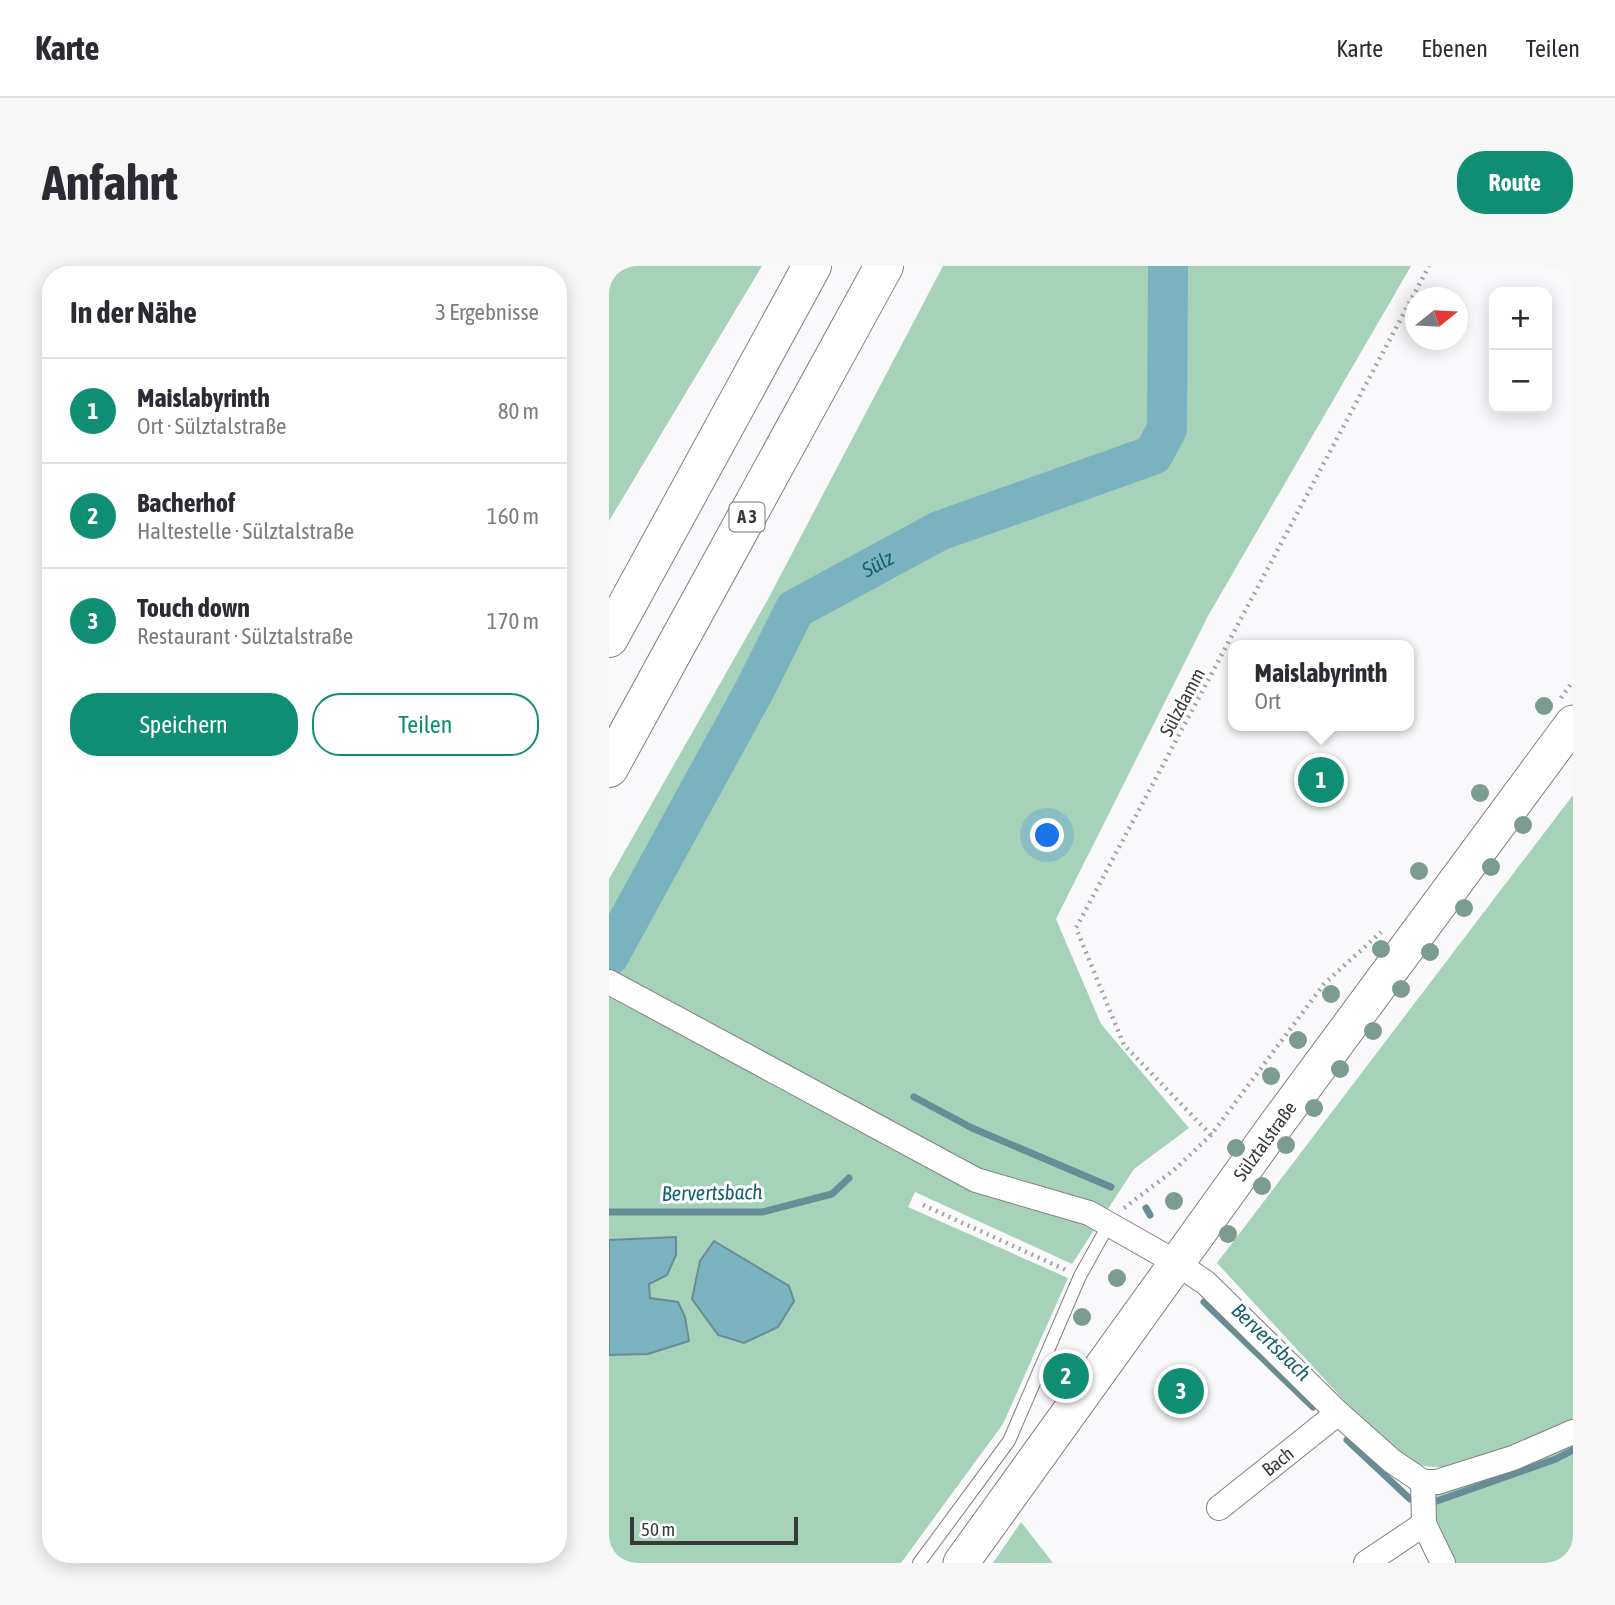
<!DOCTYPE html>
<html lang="de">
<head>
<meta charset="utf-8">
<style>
	body { margin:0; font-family:"Asap Condensed",sans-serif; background:#f7f7f7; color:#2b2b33 }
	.controls { position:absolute; right:21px; top:21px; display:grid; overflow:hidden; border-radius:14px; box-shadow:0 4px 18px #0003 }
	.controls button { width:63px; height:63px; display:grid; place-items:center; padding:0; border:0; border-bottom:2px solid #e1e1e2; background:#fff; color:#2b2b33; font:35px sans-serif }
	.compass { position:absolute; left:796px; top:21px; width:63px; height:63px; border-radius:50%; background:#fff; box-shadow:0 4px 18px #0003; rotate:72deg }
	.scale { position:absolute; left:21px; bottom:18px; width:168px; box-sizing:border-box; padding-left:7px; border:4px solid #39393a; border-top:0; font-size:19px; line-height:24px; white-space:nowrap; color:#39393a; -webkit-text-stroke:5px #fff; paint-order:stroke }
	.you { position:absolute; left:439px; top:570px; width:24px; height:24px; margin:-18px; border:5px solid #fff; border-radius:50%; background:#1a73e8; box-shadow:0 0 0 10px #1a73e833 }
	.badge { display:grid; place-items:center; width:46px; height:46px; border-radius:50%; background:#108e74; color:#fff; font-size:23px; font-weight:700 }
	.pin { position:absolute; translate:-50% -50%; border:4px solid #fff; box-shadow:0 2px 7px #0006 }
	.popup { position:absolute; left:619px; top:374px; width:186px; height:91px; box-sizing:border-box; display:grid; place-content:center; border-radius:14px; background:#fff; filter:drop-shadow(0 2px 5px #0005); font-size:23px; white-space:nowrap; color:#7c7c81 }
	.popup b { font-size:26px; color:#2b2b33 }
	.popup::after { content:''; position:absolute; left:50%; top:100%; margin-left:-14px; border:14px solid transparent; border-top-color:#fff }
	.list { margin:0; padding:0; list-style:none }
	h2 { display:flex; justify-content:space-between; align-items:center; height:91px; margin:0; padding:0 28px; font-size:30px }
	h2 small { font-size:23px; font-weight:400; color:#7c7c81 }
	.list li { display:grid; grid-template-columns:46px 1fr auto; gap:21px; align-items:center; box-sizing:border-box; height:105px; padding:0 28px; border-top:2px solid #e1e1e2 }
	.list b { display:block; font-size:26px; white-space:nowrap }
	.list p { margin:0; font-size:23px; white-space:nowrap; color:#7c7c81 }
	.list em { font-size:23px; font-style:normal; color:#7c7c81 }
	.actions { display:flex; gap:14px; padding:21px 28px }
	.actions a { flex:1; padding:16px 0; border:2px solid #108e74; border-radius:28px; text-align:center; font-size:24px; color:#108e74 }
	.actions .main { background:#108e74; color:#fff }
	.map { position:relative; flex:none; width:964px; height:1297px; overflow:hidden; border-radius:28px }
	header { display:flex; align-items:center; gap:42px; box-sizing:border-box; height:98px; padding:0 35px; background:#fff; border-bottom:2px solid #e1e1e2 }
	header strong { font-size:33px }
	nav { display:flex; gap:38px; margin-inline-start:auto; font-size:24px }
	.intro { display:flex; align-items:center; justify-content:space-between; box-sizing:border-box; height:168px; padding:0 42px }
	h1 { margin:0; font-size:49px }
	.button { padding:18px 32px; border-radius:28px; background:#108e74; color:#fff; font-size:24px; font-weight:700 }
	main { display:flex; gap:42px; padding:0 42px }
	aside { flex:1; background:#fff; border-radius:28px; box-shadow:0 4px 18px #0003 }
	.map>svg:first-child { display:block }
</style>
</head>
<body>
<header>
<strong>Karte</strong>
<nav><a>Karte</a><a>Ebenen</a><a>Teilen</a></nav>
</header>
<div class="intro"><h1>Anfahrt</h1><a class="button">Route</a></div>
<main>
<aside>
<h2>In der Nähe<small>3 Ergebnisse</small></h2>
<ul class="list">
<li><span class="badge">1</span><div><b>Maislabyrinth</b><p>Ort · Sülztalstraße</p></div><em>80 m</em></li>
<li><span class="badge">2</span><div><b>Bacherhof</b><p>Haltestelle · Sülztalstraße</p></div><em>160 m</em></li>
<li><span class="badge">3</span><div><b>Touch down</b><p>Restaurant · Sülztalstraße</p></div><em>170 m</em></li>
</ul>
<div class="actions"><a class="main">Speichern</a><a>Teilen</a></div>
</aside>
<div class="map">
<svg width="964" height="1297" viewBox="0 0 964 1297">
	<rect width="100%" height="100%" fill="#f9f9fb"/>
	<g fill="#a6d2ba" fill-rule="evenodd">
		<polygon points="0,0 153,0 0,255"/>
		<path d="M334 0H802L599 350 447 653 492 758 580 862 525 903 463 998 306 926 299 941 459 1012 394 1158 292 1297H0V1089L39 1088 40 1017 28 973 0 974V613L158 335ZM159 1008 180 1020 109 1069Z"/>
		<path d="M964 529V1155C926 1174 850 1212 807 1198 798 1195 788 1187 779 1182L608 997Z"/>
		<polygon points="964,1180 964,1297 845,1297 820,1244 825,1226"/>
		<polygon points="412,1256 444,1297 384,1297"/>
	</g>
	<g fill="#7bb2bf" stroke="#678e97" stroke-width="2">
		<polygon points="67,971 67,989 58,1009 40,1018 41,1032 69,1036 76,1051 80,1075 39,1088 0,1089 0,974"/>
		<polygon points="105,975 180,1020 185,1035 169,1061 135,1077 109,1069 83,1033 91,995"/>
	</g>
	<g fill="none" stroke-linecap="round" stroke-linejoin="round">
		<g stroke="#678e97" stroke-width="7">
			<polyline points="305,831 363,862 502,921"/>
			<polyline points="537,942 541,949"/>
			<polyline points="0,946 153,946 223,928 240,912"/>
			<polyline points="595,1036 704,1141"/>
			<polyline points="738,1174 801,1233"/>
			<polyline points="828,1235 947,1193 964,1184"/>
		</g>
		<path stroke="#7bb2bf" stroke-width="40" id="s1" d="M0 690 146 423 186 343 330 265 544 189 558 163 559 0"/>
		<g stroke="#818183" stroke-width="14">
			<polyline id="lane" points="310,1297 400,1175 471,1010 500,958"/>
		</g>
		<g stroke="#818183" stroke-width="26">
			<g id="street">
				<polyline points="0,716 367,914 480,947 568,997 597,1017 729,1147 783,1195 814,1216 828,1216 904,1192 964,1166"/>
				<polyline points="814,1216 815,1258 834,1297"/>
				<path id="s2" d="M610 1242 729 1147"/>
				<polyline points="757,1297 815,1258"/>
			</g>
		</g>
		<g stroke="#818183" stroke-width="37">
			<g id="secondary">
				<path id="s3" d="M352 1297 667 859 964 457"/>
			</g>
		</g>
		<g stroke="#818183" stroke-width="40">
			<g id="highway">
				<polyline points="0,372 203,0"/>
				<polyline points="0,502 275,0"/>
			</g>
		</g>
		<g stroke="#a4a4a5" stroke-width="4.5" stroke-dasharray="2 5" stroke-linecap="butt">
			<polyline points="952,432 964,415"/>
			<polyline points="602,869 515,779 467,662 820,0"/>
			<polyline points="314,939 457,1004"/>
			<polyline points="515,942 565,904 602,869 715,718 772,666"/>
		</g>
		<use href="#lane" stroke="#fff" stroke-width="12"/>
		<use href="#street" stroke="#fff" stroke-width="24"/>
		<use href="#secondary" stroke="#fff" stroke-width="35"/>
		<use href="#highway" stroke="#fff" stroke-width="38"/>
	</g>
	<g fill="#7c9c8f">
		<circle cx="935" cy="440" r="9"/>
		<circle cx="871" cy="527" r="9"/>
		<circle cx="914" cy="559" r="9"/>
		<circle cx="882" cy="601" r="9"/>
		<circle cx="810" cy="605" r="9"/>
		<circle cx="855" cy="642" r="9"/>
		<circle cx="772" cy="683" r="9"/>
		<circle cx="821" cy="686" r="9"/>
		<circle cx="792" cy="723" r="9"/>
		<circle cx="722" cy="728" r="9"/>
		<circle cx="764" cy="765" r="9"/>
		<circle cx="689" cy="774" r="9"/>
		<circle cx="731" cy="803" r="9"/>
		<circle cx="662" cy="810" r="9"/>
		<circle cx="705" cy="842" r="9"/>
		<circle cx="677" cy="879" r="9"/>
		<circle cx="627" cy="882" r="9"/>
		<circle cx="653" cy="920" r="9"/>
		<circle cx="565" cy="935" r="9"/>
		<circle cx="619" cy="968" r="9"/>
		<circle cx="508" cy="1012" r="9"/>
		<circle cx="473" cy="1051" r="9"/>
	</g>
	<g text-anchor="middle" stroke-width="6" stroke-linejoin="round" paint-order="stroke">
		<rect fill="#fff" stroke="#747475" stroke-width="2" x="120.5" y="236.5" width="35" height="29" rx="5"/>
		<g font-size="18" font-weight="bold" fill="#39393a">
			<text x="138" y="257">A 3</text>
		</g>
		<g font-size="19" fill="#39393a" stroke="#fff">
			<text transform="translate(573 436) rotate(-62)" y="7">Sülzdamm</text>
			<text dy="7" stroke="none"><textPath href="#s3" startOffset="520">Sülztalstraße</textPath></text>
			<text dy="7" stroke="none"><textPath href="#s2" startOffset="75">Bach</textPath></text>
		</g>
		<g font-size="21" font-style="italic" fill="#17606f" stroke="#fff">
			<text dy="7" stroke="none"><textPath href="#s1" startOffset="488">Sülz</textPath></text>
			<text transform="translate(103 927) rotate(-1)" y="7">Bervertsbach</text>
			<text transform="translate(662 1076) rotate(44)" y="7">Bervertsbach</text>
		</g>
	</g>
</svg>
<div class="controls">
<button>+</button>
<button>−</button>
</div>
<svg class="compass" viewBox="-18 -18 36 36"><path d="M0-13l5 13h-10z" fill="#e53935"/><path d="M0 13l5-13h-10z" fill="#7c7c81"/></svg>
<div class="scale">50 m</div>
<div class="you"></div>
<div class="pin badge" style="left:712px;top:514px">1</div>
<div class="popup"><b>Maislabyrinth</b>Ort</div>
<div class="pin badge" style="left:457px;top:1110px">2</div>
<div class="pin badge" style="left:572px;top:1125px">3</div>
</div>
</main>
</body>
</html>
